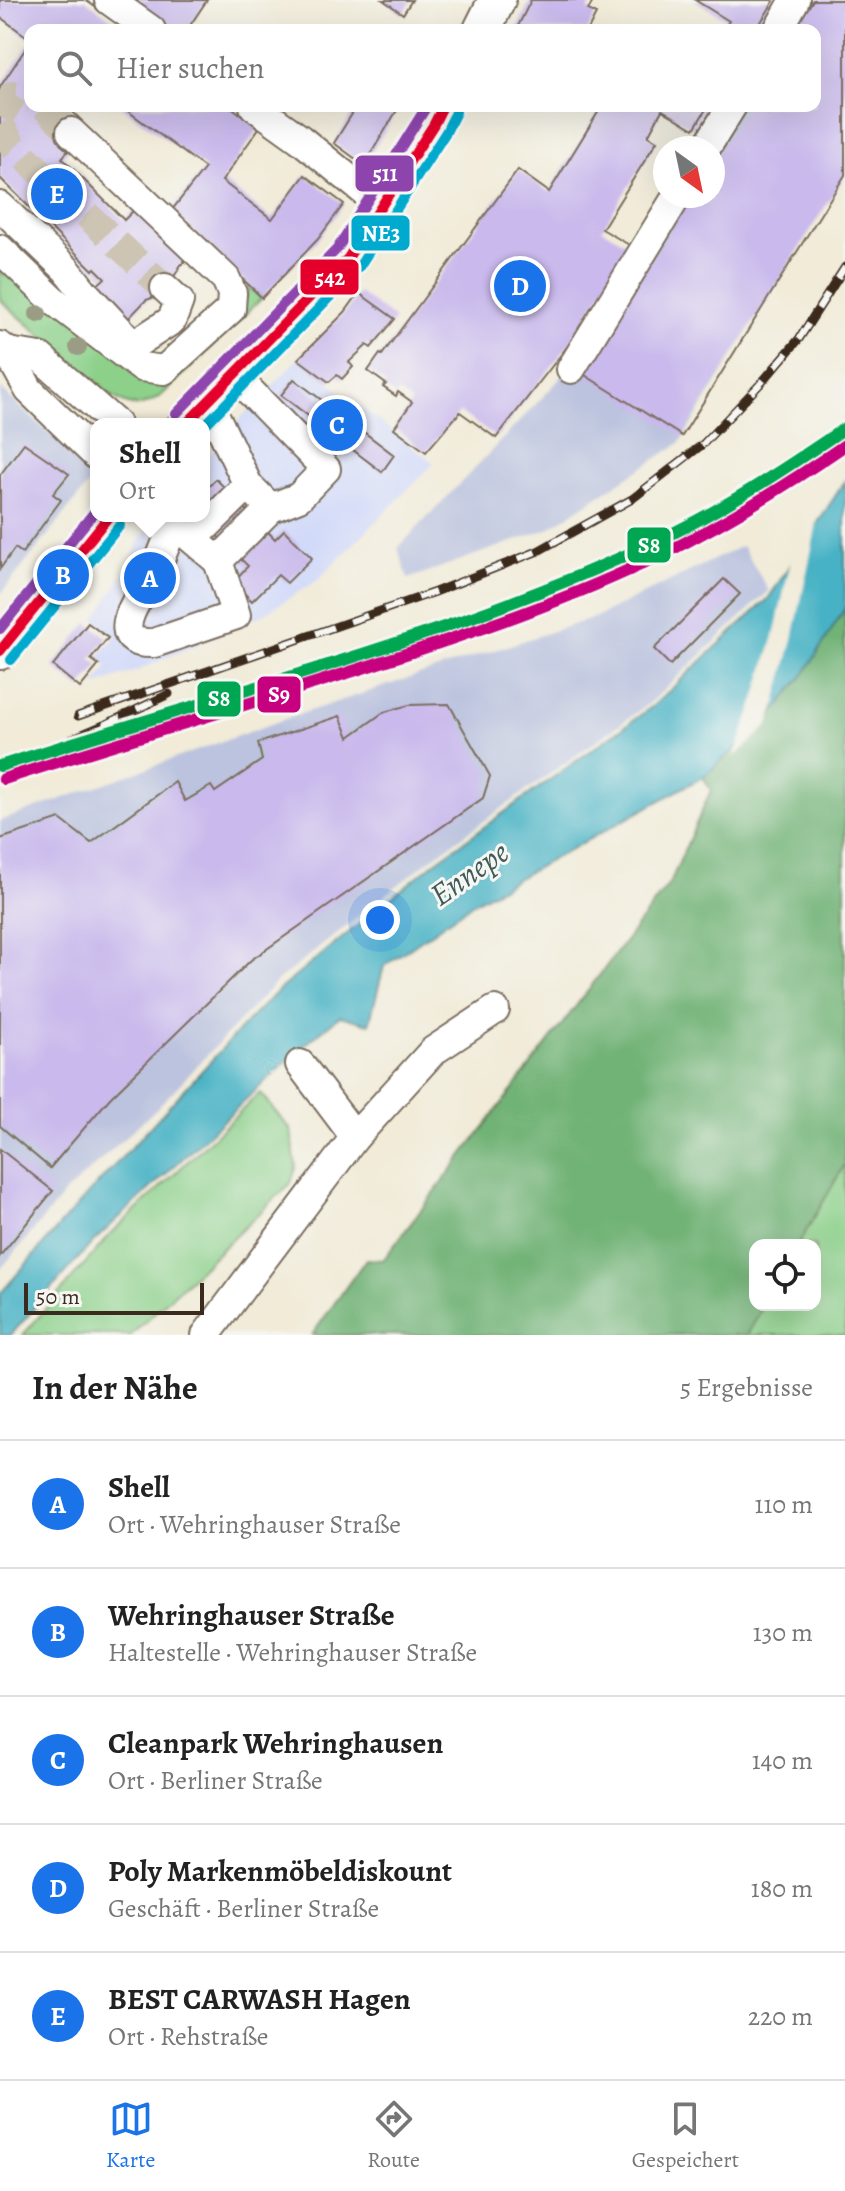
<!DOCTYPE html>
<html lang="de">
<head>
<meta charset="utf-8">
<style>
	body { margin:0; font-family:Alegreya,serif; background:#f2f2f2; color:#222 }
	.controls { position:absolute; right:24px; bottom:24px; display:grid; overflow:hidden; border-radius:16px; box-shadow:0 8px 32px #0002 }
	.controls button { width:72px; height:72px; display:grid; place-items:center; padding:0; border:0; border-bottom:2px solid #e0e0e0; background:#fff; color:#222; font:40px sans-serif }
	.compass { position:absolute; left:653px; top:136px; width:72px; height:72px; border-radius:50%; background:#fff; box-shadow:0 8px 32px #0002; rotate:147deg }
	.scale { position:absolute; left:24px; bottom:20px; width:180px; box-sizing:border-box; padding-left:8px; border:4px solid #3b2a1e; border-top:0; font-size:22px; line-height:28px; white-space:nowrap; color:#3b2a1e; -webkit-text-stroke:6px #f6f6f2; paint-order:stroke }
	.you { position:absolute; left:380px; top:920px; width:28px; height:28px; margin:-20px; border:6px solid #fff; border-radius:50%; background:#1a73e8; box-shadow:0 0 0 12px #1a73e833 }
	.badge { display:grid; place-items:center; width:52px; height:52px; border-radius:50%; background:#1a73e8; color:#fff; font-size:26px; font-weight:700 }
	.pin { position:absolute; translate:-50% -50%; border:4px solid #fff; box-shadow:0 2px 8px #0006 }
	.popup { position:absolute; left:90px; top:418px; width:120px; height:104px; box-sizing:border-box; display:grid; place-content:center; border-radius:16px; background:#fff; filter:drop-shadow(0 2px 6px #0005); font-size:26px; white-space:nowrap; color:#767676 }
	.popup b { font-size:30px; color:#222 }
	.popup::after { content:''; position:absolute; left:50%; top:100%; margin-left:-16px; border:16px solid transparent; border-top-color:#fff }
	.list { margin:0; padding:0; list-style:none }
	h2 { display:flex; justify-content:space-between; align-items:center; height:104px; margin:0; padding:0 32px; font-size:34px }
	h2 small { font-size:26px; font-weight:400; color:#767676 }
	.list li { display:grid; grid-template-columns:52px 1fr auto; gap:24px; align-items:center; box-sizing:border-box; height:128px; padding:0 32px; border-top:2px solid #e0e0e0 }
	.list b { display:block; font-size:30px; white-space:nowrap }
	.list p { margin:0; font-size:26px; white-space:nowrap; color:#767676 }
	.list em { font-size:26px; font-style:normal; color:#767676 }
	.icon { flex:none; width:44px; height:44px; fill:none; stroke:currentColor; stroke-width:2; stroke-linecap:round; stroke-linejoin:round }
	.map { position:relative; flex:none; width:845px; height:1335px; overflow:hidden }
	.search { position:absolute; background:#fff; box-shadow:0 8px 32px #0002; left:24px; right:24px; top:24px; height:88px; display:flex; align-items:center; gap:20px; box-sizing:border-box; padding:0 28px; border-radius:16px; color:#767676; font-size:30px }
	.sheet { height:744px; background:#fff }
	nav { display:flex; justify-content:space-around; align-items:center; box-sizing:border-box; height:112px; border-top:2px solid #e0e0e0; background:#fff; font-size:22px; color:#767676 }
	nav a { display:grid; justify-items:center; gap:4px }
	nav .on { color:#1a73e8 }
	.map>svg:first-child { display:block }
</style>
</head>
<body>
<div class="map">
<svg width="845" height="1335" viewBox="0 0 845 1335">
	<rect width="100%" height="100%" fill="#f6f6f2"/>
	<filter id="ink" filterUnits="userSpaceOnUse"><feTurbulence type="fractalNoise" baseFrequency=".0125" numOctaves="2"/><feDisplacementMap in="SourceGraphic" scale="16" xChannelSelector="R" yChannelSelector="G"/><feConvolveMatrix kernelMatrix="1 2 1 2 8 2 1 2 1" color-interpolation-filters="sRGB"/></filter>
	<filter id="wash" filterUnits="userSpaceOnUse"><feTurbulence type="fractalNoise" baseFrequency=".006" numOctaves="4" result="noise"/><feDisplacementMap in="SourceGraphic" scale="32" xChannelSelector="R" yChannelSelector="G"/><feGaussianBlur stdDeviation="1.8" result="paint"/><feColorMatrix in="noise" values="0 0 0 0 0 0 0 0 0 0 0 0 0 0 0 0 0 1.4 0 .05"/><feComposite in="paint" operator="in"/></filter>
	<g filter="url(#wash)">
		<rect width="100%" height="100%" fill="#f1ebd8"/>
		<polygon fill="#d1d9f9" points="298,359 434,463 318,580 262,615 139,670 93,686 108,667 98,656 115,638 95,619 123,576 141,538 159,516 204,516 204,461 234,425"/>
		<g fill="#bbc3de">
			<polygon points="781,0 845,0 845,171 680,443 548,529 408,579 398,548 559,380 667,196 713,196 713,148 719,106 815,106 815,30 764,30"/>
			<polygon points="0,388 95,476 0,595"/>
			<polygon points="742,546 769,591 651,702 432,858 276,982 159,1106 65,1193 0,1270 0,821 282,720 596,617"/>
		</g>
		<g fill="#8cd08a" stroke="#647d54" stroke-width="2">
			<path d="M0 258 145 374 243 306 249 287 262 298 162 395C142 409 132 409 112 396L0 300Z"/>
			<polygon points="260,1093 291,1130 296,1168 291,1183 131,1335 23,1335 109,1236"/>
			<polygon points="845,1164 845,1335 747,1335 764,1305 815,1305 815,1245 798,1245"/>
		</g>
		<polygon fill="#71b276" stroke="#566e4a" stroke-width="2" points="845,608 845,1164 798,1245 755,1245 755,1305 764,1305 747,1335 312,1335 366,1259 383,1260 671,881 711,790 703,777 765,723 805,673"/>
		<polygon fill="#47b2c5" stroke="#416e72" stroke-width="2" points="845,481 845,608 805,673 765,723 703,777 476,901 384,966 369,1024 340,1016 301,1048 92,1243 11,1335 0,1335 0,1294 70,1214 242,1027 280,989 435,862 653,706 768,599"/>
		<polygon fill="#f1ebd8" points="819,514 793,639 774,710 768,726 734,757 754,703 774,636 792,555"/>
		<g id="blocks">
			<g fill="#c9b9ec">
				<polygon points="0,0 85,0 128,30 30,30 30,39 0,17"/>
				<polygon points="127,0 207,0 187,30 167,30"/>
				<polygon points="383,0 412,0 403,14"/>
				<polygon points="531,0 594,0 588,10 596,14 588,30 516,30"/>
				<polygon points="695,0 772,0 774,1 756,30 723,30 729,21"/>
				<polygon points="813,0 845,0 845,175 682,436 580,372 691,196 713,196 713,160 747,106 815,106 815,30 794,30"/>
				<polygon points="30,42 30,106 67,106 82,121 60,144 68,151 62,158 124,220 135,209 187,259 178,268 179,269 173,278 165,288 152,298 146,300 125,322 92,290 105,278 95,268 93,270 0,178 0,87"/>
				<polygon points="121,106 230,106 259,128 222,181 272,219 305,175 344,204 318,239 262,298 172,210 205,168"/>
				<polygon points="357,106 399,107 364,165 334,143"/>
				<polygon points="602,106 708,106 694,129 662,110 648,136 657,141 602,229 631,246 570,343 496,438 460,412 426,452 394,428 412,402 398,392 396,396 383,387 386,384 368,371 380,354 382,355 518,170 549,192"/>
				<polygon points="359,293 395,319 371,348 367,345 349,362 353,367 342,379 337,375 329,382 298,359 345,312"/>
				<polygon points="294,379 394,455 382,472 281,395"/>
				<polygon points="24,443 69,474 53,494 61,500 22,553 15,548 0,569 0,475"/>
				<polygon points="216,479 275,539 284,530 312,558 287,583 278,575 252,601 233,582 248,566 197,516 204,516 204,491"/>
				<polygon points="150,553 172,565 150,603 128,590"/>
				<polygon points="724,579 740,594 670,665 654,649"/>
				<polygon points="88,623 108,638 91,659 99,665 80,688 53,666"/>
				<polygon points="449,704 490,776 483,798 251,960 110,1098 50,1168 0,1126 0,839 60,819 91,843 175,782 185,801 211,786 215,792 262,760 258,743 340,716 349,737 384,712 409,705"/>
				<polygon points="0,1149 53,1191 0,1256"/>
			</g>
		</g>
	</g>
	<g filter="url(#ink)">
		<use href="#blocks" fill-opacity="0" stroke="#7b6e5f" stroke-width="2"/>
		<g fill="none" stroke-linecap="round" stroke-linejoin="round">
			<g stroke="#cdc4b3" stroke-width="28" stroke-dasharray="28 14" stroke-linecap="butt">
				<polyline points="44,106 71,132"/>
				<polyline points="0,117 13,95 30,98"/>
				<polyline points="0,124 13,146 165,288"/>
				<polyline points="139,597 160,559"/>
			</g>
			<g stroke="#7b6e5f" stroke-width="32">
				<g id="minor">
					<polyline points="109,0 151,30"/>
					<polyline points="778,30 795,0"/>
					<polyline points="254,106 300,139 381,205"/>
					<polyline points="706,148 732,106"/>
					<polyline points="0,206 66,269 84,292 129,340 140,341 172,320 179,301 165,288"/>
					<polyline points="0,249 53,300 141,367 164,370 231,309 232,293 226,279 71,132"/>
					<polyline points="0,346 8,352 29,390 96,455"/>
					<polyline points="8,352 40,357 116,424"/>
					<polyline points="571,369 677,196"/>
					<polyline points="208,401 248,485 271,508"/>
					<polyline points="165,516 218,561 271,508 299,497 326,469 234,375"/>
					<polyline points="193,539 248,485"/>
					<polyline points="160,559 174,524"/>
					<path d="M139 597C126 618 116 645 154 643L236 615 218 561"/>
					<polyline points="300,1064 355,1137"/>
					<polyline points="206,1335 355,1137 433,1051 495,1010"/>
				</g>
			</g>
			<g stroke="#7b6e5f" stroke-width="40">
				<g id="major">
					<polyline points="482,30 497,0"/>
					<polyline points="186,424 348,258 434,124 443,106"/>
					<polyline points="0,651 109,516"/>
				</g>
			</g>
			<use href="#minor" stroke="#fff" stroke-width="28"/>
			<use href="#major" stroke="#fff" stroke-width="36"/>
			<g stroke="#3b2a1e" stroke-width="9">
				<g id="rail">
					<polyline points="78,716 435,592 538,551 632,499 703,444 763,381 799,339 845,267"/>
					<polyline points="38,753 104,725 169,694"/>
				</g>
			</g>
			<use href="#rail" stroke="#f6f6f2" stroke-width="6" stroke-dasharray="18" stroke-linecap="butt"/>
			<g stroke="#f6f6f2" stroke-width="16">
				<g id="bus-1">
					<polyline points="186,424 348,258 434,124 443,106"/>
					<polyline points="0,651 109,516"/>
				</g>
			</g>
			<g stroke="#f6f6f2" stroke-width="16">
				<g id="bus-2">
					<polyline points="204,426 359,267 446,132 456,112"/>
					<polyline points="11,660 120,525"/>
				</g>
			</g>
			<g stroke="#f6f6f2" stroke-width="16">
				<g id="bus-3">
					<polyline points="176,414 337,249 427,106"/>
					<polyline points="0,629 96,510"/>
				</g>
			</g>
			<use href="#bus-1" stroke="#e4002b" stroke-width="10"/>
			<use href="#bus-2" stroke="#00a9ce" stroke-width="10"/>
			<use href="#bus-3" stroke="#8e44ad" stroke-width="10"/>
			<g stroke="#f6f6f2" stroke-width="18">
				<path id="rail-1" d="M0 766C218 695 444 641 653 543 721 511 783 470 845 428"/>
			</g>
			<g stroke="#f6f6f2" stroke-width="18">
				<path id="rail-2" d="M4 779C125 740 248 705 369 666 469 634 569 600 663 554 727 522 787 485 845 445"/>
			</g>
			<use href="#rail-1" stroke="#00a651" stroke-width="12"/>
			<use href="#rail-2" stroke="#c7007f" stroke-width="12"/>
		</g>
		<g fill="#9a9c83">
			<circle cx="38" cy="314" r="9"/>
			<circle cx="78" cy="347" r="9"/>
		</g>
	</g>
	<g text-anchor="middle" stroke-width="6" stroke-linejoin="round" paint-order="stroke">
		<g font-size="32" font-style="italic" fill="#3f5a58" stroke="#f6f6f2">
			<text transform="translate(469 873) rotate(-35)" y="11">Ennepe</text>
		</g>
	</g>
	<g stroke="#f6f6f2" stroke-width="3">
		<rect x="354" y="154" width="61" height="39" rx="8" fill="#8e44ad"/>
		<rect x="350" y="214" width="61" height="38" rx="8" fill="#00a9ce"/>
		<rect x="299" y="258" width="61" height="38" rx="8" fill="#e4002b"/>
		<rect x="626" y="526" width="46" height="38" rx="8" fill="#00a651"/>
		<rect x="256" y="675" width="46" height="39" rx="8" fill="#c7007f"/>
		<rect x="196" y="680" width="46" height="38" rx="8" fill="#00a651"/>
	</g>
	<g font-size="22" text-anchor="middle" font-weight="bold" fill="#fff">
		<text x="385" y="181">511</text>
		<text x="381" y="241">NE3</text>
		<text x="330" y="285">542</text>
		<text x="649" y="553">S8</text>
		<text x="279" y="702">S9</text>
		<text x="219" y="706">S8</text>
	</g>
</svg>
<div class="controls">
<button><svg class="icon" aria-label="locate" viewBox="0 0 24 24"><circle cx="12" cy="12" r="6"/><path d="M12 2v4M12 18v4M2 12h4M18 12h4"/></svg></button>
</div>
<svg class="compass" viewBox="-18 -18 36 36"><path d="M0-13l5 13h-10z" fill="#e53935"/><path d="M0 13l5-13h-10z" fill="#767676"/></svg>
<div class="scale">50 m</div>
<div class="you"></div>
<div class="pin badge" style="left:150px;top:578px">A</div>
<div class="popup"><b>Shell</b>Ort</div>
<div class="pin badge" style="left:63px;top:575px">B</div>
<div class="pin badge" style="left:337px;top:425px">C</div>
<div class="pin badge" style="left:520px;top:286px">D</div>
<div class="pin badge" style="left:57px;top:194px">E</div>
<div class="search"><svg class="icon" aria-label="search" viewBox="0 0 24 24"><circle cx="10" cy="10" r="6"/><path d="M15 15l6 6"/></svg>Hier suchen</div>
</div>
<section class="sheet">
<h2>In der Nähe<small>5 Ergebnisse</small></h2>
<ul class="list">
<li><span class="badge">A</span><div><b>Shell</b><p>Ort · Wehringhauser Straße</p></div><em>110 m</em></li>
<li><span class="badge">B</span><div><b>Wehringhauser Straße</b><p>Haltestelle · Wehringhauser Straße</p></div><em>130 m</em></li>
<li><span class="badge">C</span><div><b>Cleanpark Wehringhausen</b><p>Ort · Berliner Straße</p></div><em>140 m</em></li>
<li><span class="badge">D</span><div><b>Poly Markenmöbeldiskount</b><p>Geschäft · Berliner Straße</p></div><em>180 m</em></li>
<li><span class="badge">E</span><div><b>BEST CARWASH Hagen</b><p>Ort · Rehstraße</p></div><em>220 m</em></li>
</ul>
</section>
<nav>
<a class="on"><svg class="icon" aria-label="map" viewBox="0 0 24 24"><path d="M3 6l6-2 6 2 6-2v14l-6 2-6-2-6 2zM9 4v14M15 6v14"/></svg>Karte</a>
<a><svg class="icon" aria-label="directions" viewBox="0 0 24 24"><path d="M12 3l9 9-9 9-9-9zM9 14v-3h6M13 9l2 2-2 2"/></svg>Route</a>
<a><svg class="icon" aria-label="saved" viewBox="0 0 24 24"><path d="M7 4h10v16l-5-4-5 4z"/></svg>Gespeichert</a>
</nav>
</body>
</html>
